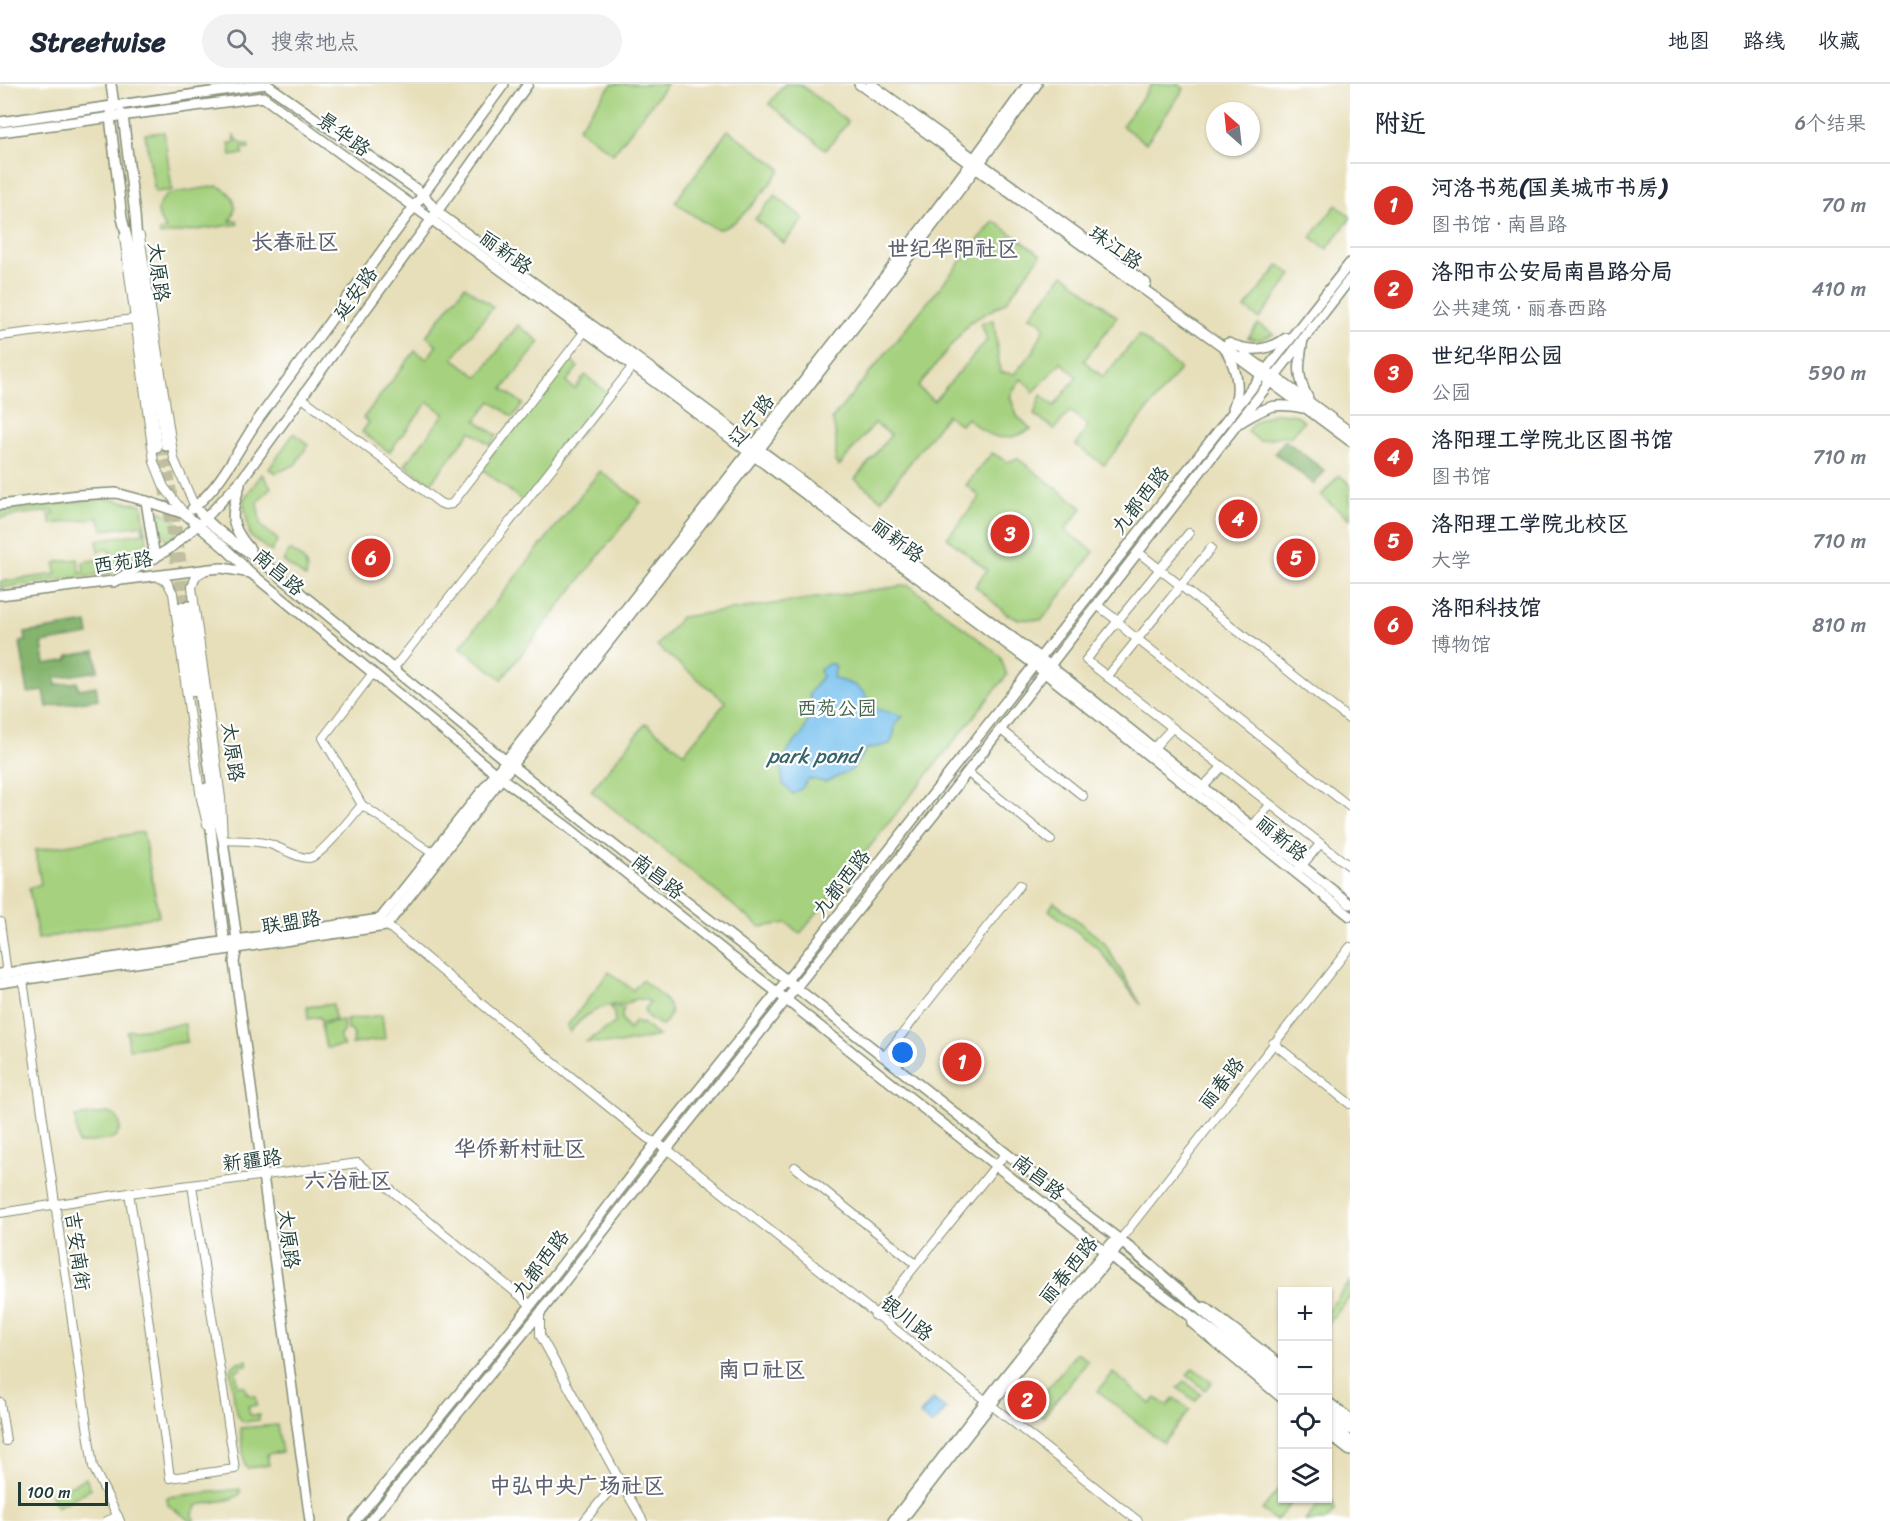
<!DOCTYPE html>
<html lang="zh">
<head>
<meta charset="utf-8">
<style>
	body { margin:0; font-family:Sriracha,"LXGW WenKai TC",sans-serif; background:#f2f2f3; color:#1f2937 }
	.controls { position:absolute; right:18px; bottom:18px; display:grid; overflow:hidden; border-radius:0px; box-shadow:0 2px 4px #0004 }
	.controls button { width:54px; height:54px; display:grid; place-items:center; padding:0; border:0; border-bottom:2px solid #e0e1e3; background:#fff; color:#1f2937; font:30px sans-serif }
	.compass { position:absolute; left:1206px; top:18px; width:54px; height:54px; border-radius:50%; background:#fff; box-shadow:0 2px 4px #0004; rotate:333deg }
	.scale { position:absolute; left:18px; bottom:15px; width:90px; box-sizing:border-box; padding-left:6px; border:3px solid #1f3d34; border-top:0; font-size:16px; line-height:21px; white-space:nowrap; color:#1f3d34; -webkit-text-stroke:4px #fff; paint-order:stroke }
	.you { position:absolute; left:903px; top:969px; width:21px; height:21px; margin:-15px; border:4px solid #fff; border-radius:50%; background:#1a73e8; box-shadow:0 0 0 9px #1a73e833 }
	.badge { display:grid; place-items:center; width:39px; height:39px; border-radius:50%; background:#d93025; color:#fff; font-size:20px; font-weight:700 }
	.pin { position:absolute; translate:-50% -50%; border:3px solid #fff; box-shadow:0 2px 6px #0006 }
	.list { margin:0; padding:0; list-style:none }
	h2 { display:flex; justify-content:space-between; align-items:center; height:78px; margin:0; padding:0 24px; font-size:26px }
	h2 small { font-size:20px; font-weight:400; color:#747a83 }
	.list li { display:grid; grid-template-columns:39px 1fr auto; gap:18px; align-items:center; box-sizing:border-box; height:84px; padding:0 24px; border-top:2px solid #e0e1e3 }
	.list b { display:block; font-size:22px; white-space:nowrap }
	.list p { margin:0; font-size:20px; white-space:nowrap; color:#747a83 }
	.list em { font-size:20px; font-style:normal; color:#747a83 }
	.icon { flex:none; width:33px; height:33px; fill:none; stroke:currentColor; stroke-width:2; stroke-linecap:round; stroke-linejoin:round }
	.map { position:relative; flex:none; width:1350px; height:1437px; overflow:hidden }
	header { display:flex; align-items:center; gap:36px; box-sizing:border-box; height:84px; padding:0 30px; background:#fff; border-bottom:2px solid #e0e1e3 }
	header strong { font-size:28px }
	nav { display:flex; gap:33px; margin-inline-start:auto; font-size:21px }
	.search { width:420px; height:54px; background:#f2f2f3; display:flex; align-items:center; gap:15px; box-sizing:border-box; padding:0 21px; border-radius:33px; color:#747a83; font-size:22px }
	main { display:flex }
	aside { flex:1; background:#fff }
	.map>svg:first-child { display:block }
</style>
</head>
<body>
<header>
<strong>Streetwise</strong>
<div class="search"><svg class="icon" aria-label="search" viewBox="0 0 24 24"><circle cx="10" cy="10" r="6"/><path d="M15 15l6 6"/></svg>搜索地点</div>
<nav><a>地图</a><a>路线</a><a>收藏</a></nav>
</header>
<main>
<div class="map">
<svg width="1350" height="1437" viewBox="0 0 1350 1437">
	<rect width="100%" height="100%" fill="#fff"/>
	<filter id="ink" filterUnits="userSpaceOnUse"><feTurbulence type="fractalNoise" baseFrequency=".0167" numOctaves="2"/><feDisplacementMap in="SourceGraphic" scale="12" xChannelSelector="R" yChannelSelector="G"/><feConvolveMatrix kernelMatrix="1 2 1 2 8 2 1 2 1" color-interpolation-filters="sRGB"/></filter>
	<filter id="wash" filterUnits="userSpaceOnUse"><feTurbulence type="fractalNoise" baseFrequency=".008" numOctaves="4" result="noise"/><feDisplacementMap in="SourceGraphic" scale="24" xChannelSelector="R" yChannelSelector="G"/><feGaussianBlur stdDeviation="1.35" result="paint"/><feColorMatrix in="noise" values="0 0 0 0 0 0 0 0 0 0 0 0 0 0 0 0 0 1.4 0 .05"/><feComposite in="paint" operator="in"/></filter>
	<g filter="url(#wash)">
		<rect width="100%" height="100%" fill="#e7dfba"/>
		<g fill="#a6d27f" stroke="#62885a" stroke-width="1.5">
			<polygon points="612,0 667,0 613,70 578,44"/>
			<polygon points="785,0 800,0 848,38 826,66 769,20"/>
			<polygon points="1152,0 1178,0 1184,5 1146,59 1122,42"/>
			<path d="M728 46 781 85C771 99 736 146 718 145 709 144 684 124 675 118Z"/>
			<polygon points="164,48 172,106 155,108 145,50"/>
			<polygon points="234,52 242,60 248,60 249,64 242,65 243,70 231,72 229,59 235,59"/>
			<path d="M217 102C234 108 240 122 230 137L237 136 238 140 160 151V147L166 145C156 132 154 122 168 110Z"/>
			<polygon points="775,111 804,135 784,159 755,135"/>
			<polygon points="1336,121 1350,132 1350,135 1327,165 1311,153"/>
			<path d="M994 137 1041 171 1005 219 970 238 918 303 934 317 987 256 981 239 994 236 1000 288 1014 290 1033 268 1044 244 1040 237 1029 233 1064 190 1117 233 1084 277 1103 293 1139 251 1180 285 1104 381 1076 361 1088 342 1070 327 1055 345 1034 331 1041 311 1054 322 1077 293 1061 278 1033 309 1029 302 1021 295 1010 312 1017 332 1031 345C1005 361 988 354 967 334L961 341 947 331 881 416 855 395 891 351 875 339 839 382 835 378C837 363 837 350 832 335Z"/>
			<polygon points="1279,181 1292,191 1259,235 1245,224"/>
			<polygon points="465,202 493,223 453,274 478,293 518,241 540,258 503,305 523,320 513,333 491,317 476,336 497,352 490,361 471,347 430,400 405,381 444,330 428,318 389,368 362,348 369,338 363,334 415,267 427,275 437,261 426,252"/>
			<polygon points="1258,240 1274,250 1259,256 1248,254"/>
			<polygon points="568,275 578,283 566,298 575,305 585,291 610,311 525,419 481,384"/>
			<path d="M1279 329 1296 331 1304 337 1289 354 1285 351 1259 357 1247 347C1257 334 1264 332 1279 329Z"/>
			<polygon points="294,349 308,361 295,381 276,389 269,385"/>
			<polygon points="992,369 1008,378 1017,374 1082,424 1065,446 1094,468 1042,536 1017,535 1008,531 975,502 987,486 947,454 980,413 966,401"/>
			<polygon points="600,387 641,418 502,595 460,563"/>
			<polygon points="262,390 271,403 257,419 261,442 278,456 271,468 250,452 243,416"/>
			<polygon points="1339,391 1350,400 1350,435 1321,412"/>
			<polygon points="103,414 142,421 148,468 112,489 0,504 0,498 56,490 55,480 57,478 78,475 80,489 84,488 83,478 111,473 109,465 98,467 97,456 144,449 142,441 103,446 98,434 51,440 49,431 55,431 54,427 23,430 0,434 0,428"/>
			<path d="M160 427 176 435C179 447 179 452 170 460 162 449 158 441 160 427Z"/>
			<path d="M290 466C303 475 309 477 306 494L283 477Z"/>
			<polygon points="909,501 1000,572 1007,591 800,850 787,839 760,843 591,707 646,639 684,669 726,618 657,562 681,533"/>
			<polygon points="143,748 159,832 38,855 29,804 41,800 35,766"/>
			<polygon points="1054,818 1104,858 1141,921 1098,864 1049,826"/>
			<path d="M609 888 633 906 642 896C650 903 674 918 670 930 669 934 665 939 662 942L648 933 644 926 650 918C641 913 633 914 625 921 606 917 581 932 570 948L567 942Z"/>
			<polygon points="333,920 335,936 321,938 320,933 308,935 307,923"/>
			<path d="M610 922 624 924C620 932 622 939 629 946L635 937 639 940 642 939 658 952 619 960 586 958 615 939 614 930Z"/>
			<polygon points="382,931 385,955 352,960 354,951 351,946 348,946 346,936"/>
			<polygon points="343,936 344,947 340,951 340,955 344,962 326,964 321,940"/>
			<polygon points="185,940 187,958 129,965 127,947"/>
			<path d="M107 1029C122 1031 124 1047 113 1055L78 1060 75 1033Z"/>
			<polygon points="1350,1198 1350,1213 1328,1240 1328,1226"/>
			<polygon points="1077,1268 1088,1277 1043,1333 1032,1324"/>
			<polygon points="247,1276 247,1281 241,1281 241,1285 236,1286 238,1302 245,1302 246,1308 251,1312 256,1312 257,1321 248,1322 250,1331 259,1331 259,1336 243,1338 236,1329 230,1285 238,1278"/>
			<polygon points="1193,1284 1212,1298 1205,1306 1187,1291"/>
			<polygon points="1113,1289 1151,1320 1156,1314 1167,1322 1174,1314 1190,1326 1163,1359 1098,1307"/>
			<polygon points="1184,1297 1201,1310 1195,1317 1178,1304"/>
			<polygon points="277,1341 282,1368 267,1370 269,1381 248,1384 245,1382 240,1344"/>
			<polygon points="86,1394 91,1405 57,1423 51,1411"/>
			<polygon points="1282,1401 1282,1414 1295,1415 1276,1437 1262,1426"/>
			<polygon points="240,1405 240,1410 232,1415 198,1421 193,1429 194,1437 191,1437 168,1421 167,1413"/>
			<polygon points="1329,1407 1335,1426 1326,1437 1305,1437 1323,1415 1328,1414"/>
		</g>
		<g fill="#84b46e" stroke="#527851" stroke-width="1.5">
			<polygon points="1285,356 1325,387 1314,400 1275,369"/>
			<polygon points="87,539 89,551 42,559 45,580 68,576 68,572 95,567 98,587 55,594 56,601 77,598 79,605 96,602 98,615 47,623 44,607 28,609 20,558 26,557 25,549"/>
		</g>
		<g fill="#74c0ee" stroke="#4a7e91" stroke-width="1.5">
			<path d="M828 580H833L836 583 833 594C842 598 853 598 860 605 867 610 868 619 876 624 882 628 895 628 903 632L895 641 894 650 890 660 866 665 852 686 826 698 808 695 802 704 793 710 783 700 781 682 790 663 802 651 813 624 809 610 822 592 820 586Z"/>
			<polygon points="933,1315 946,1325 933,1341 920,1331"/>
		</g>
	</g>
	<g filter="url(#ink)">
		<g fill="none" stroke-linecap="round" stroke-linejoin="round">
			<g stroke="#bfbf9f" stroke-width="9" stroke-dasharray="9 4.5" stroke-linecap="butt">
				<polyline points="166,362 188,522"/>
				<polyline points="157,363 182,523"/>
			</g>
			<g stroke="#838e77" stroke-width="10">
				<g id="minor">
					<polyline points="140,152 174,375 195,423"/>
					<polyline points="124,153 154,378 164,403 185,430"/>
					<polyline points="0,252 134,235"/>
					<polyline points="301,313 440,419 445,421 452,420 585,247"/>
					<polyline points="1189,449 1086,576 1348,781 1350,779"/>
					<polyline points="1138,468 1350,636"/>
					<path d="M206 486 196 492 192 503 221 714 223 756C238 757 255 756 269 760 280 763 299 775 309 774 322 772 352 732 362 721"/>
					<polyline points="156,492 167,498 173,509 201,715 207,740"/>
					<polyline points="1097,521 1118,537 1127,547 1350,723"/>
					<polyline points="393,585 633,282"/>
					<polyline points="373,589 323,654 362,721 432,769"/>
					<polyline points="1107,593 1211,464"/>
					<polyline points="1001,646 1083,712"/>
					<polyline points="1151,667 1172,644"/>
					<polyline points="967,688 1051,756"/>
					<polyline points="1200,706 1222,683"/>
					<polyline points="1249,746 1270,721"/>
					<polyline points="1299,785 1320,760"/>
					<polyline points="0,838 7,890"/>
					<polyline points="383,838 501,936 647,1054 667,1065 1138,1437"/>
					<polyline points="23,896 93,1383 120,1437"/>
					<polyline points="1273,959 1350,1020"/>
					<polyline points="884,973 1020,801"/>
					<polyline points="795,1083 916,1180"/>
					<polyline points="129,1109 141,1182 170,1394 235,1385 192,1101"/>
					<polyline points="0,1129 129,1109 358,1079 531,1221"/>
					<polyline points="1120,1156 1350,863"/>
					<polyline points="540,1229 540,1251 619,1395 584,1437"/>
					<polyline points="875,1232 1006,1069"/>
					<polyline points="0,1318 6,1357"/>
					<polyline points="619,1395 643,1437"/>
					<polyline points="107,1437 118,1432"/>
				</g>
			</g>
			<g stroke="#838e77" stroke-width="12">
				<g id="major">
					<polyline points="111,0 114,21 110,33 122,134 131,169 157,363"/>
					<polyline points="859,0 1225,264 1350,357"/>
					<polyline points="871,0 1146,199"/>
					<polyline points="121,29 123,31 135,131 138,169 166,362"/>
					<polyline points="0,38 266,0 423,110 437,128 638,275 1040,574 1350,820"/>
					<polyline points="0,48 263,13 633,282 1035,581 1350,832"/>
					<path d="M1303 255C1299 279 1296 292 1308 314"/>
					<path d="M1228 259C1249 268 1267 268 1286 254"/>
					<path d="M1226 266C1236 284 1242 304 1233 324"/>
					<polyline points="1245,271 1350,348"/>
					<path d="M1241 338C1267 323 1271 318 1303 324"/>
					<path d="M240 401C231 430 228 440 250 465"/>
					<polyline points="146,417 155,474"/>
					<polyline points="0,421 78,411 116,409 146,417 185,430 226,465 251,489 496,690 569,744 1119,1179"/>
					<path d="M195 423C213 445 236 460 260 476L506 677 737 857 1021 1081 1131 1164"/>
					<path d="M192 425C221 402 237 367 257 337L504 0"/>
					<polyline points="113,498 169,465 205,435 242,395 431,136 528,0"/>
					<polyline points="0,511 210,485 222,484 251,489"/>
					<polyline points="188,522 213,713 223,756 237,856 237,864 234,878 310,1437"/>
					<polyline points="182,523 193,607"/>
					<polyline points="206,704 225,862"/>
					<path d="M0 890 380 835C510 672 640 508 768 343 856 230 945 117 1028 0"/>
					<path d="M0 899 386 842C513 682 638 522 762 362 855 242 949 124 1037 0"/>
					<polyline points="1205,1223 1282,1282"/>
					<polyline points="1192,1239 1282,1314"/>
					<polyline points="1328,1318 1350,1335"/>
					<polyline points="1328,1350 1350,1367"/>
					<polyline points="355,1437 531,1221 656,1059 787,896 1350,179"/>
					<polyline points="370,1437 540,1229 667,1065 937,727 1350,195"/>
					<polyline points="893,1437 1006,1291 1105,1167 1112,1159 1120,1156"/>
					<polyline points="901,1437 1011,1295 1118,1163 1120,1156"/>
				</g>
			</g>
			<g stroke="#838e77" stroke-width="14">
				<g id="highway">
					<polyline points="1125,1160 1229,1249 1282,1292"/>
					<polyline points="1114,1174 1224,1257 1282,1303"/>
					<polyline points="1328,1327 1350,1345"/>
					<polyline points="1328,1339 1350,1357"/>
				</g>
			</g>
			<use href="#minor" stroke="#fff" stroke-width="8"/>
			<use href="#major" stroke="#fff" stroke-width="9"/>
			<use href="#highway" stroke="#fff" stroke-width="10"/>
		</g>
	</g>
	<g text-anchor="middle" stroke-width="4.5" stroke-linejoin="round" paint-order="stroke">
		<g font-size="20" fill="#1f3d34" stroke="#fff">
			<text transform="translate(344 50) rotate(36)" y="7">景华路</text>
			<text transform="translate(1116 163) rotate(36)" y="7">珠江路</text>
			<text transform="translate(506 168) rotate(36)" y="7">丽新路</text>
			<text transform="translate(159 188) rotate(83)" y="7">太原路</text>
			<text transform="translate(355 209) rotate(-54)" y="7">延安路</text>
			<text transform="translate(751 336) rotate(-52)" y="7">辽宁路</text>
			<text transform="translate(1140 416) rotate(-52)" y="7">九都西路</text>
			<text transform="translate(898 456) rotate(37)" y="7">丽新路</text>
			<text transform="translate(123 478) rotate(-8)" y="7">西苑路</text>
			<text transform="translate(279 488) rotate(41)" y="7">南昌路</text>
			<text transform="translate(233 668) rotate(82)" y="7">太原路</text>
			<text transform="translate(1282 754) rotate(39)" y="7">丽新路</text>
			<text transform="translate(658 792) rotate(38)" y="7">南昌路</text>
			<text transform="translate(841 799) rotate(-52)" y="7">九都西路</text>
			<text transform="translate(291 838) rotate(-9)" y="7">联盟路</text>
			<text transform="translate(1221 999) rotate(-52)" y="7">丽春路</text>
			<text transform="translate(252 1076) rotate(-7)" y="7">新疆路</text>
			<text transform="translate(1039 1093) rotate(38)" y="7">南昌路</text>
			<text transform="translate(289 1155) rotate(83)" y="7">太原路</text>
			<text transform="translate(78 1167) rotate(82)" y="7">吉安南街</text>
			<text transform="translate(540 1180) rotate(-53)" y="7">九都西路</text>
			<text transform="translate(1068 1186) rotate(-51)" y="7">丽春西路</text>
			<text transform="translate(907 1234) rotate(38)" y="7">银川路</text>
		</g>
		<g font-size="20" fill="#416247" stroke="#fff">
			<text x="837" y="631">西苑公园</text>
		</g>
		<g font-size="21" font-style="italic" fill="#39646c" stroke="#fff">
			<text x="813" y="679">park pond</text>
		</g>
		<g font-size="22" font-weight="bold" fill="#5e626e" stroke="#fff">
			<text x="295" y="165">长春社区</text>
			<text x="953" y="172">世纪华阳社区</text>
			<text x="520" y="1072">华侨新村社区</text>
			<text x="348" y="1104">六冶社区</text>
			<text x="762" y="1293">南口社区</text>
			<text x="577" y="1409">中弘中央广场社区</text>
		</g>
	</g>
</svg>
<div class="controls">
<button>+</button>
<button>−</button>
<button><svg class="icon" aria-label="locate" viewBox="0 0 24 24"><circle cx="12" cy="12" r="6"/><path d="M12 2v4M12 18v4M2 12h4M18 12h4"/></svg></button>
<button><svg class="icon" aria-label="layers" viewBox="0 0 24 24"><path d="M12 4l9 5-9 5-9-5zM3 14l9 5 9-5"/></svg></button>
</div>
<svg class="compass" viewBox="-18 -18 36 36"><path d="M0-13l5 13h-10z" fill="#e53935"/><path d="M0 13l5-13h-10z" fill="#747a83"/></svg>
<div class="scale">100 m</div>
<div class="you"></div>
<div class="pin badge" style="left:962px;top:978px">1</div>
<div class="pin badge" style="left:1027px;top:1316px">2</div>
<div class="pin badge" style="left:1010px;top:450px">3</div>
<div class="pin badge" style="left:1238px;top:435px">4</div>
<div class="pin badge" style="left:1296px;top:474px">5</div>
<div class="pin badge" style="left:371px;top:474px">6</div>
</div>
<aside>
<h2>附近<small>6个结果</small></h2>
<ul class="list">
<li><span class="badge">1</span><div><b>河洛书苑(国美城市书房)</b><p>图书馆 · 南昌路</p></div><em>70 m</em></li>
<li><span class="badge">2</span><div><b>洛阳市公安局南昌路分局</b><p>公共建筑 · 丽春西路</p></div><em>410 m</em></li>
<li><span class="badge">3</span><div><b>世纪华阳公园</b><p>公园</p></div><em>590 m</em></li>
<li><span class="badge">4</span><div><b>洛阳理工学院北区图书馆</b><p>图书馆</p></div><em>710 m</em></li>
<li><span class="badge">5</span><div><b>洛阳理工学院北校区</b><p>大学</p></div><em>710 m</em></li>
<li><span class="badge">6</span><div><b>洛阳科技馆</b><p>博物馆</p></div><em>810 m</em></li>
</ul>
</aside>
</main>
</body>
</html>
